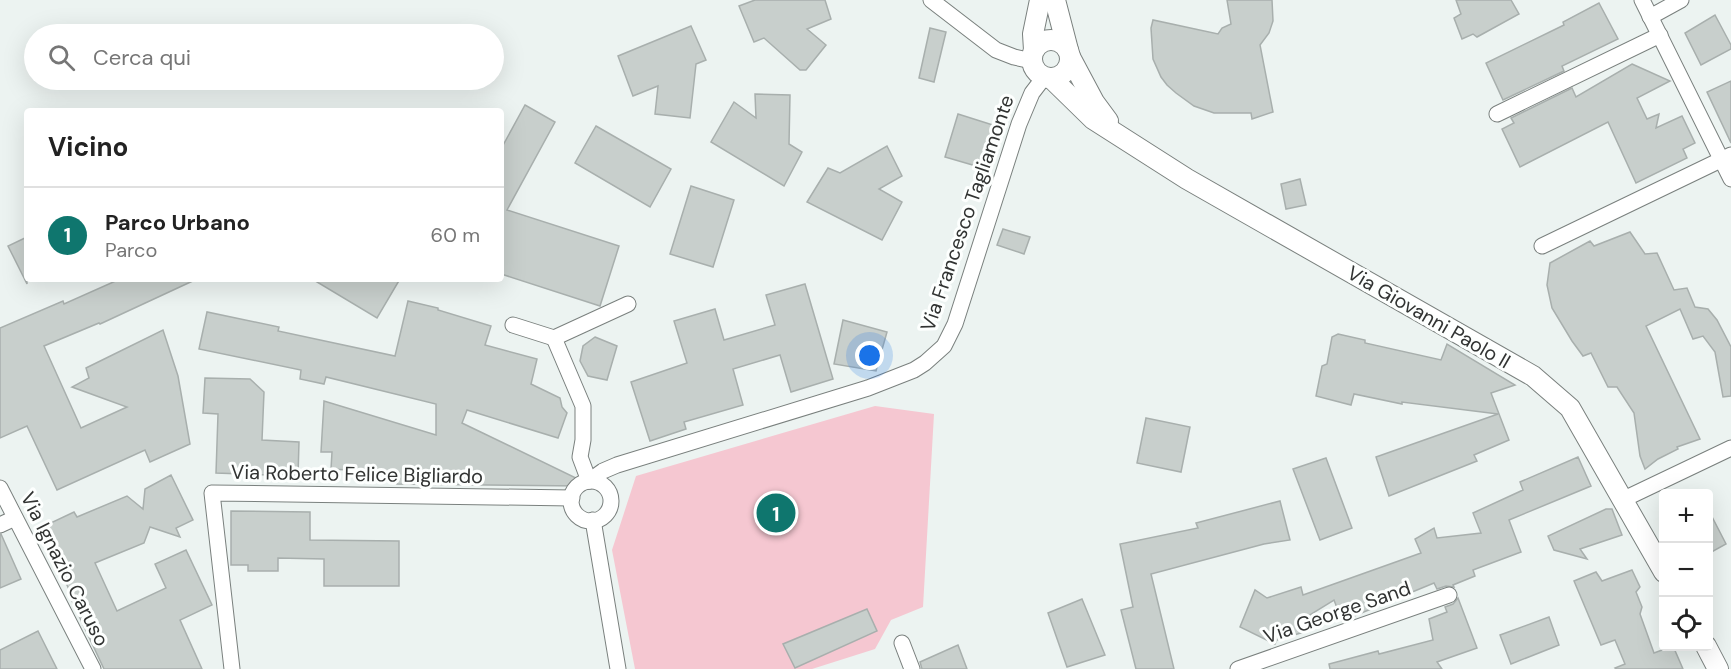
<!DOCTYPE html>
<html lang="it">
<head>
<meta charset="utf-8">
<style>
	body { margin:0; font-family:"DM Sans",sans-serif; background:#f6f6f6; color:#222 }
	.controls { position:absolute; right:18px; bottom:18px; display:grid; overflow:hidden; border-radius:6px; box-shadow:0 6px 24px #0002 }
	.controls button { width:54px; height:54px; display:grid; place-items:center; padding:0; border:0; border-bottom:2px solid #e0e0e0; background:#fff; color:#222; font:30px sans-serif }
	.you { position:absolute; left:870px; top:356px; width:21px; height:21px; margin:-15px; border:4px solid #fff; border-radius:50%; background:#1a73e8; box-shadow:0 0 0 9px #1a73e833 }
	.badge { display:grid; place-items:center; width:39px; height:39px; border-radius:50%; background:#0f766e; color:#fff; font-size:20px; font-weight:700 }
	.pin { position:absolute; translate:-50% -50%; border:3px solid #fff; box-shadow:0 2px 6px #0006 }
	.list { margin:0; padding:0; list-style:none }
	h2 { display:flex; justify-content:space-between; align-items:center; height:78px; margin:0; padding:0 24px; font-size:26px }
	h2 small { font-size:20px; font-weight:400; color:#767676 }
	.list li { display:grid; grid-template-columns:39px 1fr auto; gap:18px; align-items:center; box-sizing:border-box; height:96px; padding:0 24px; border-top:2px solid #e0e0e0 }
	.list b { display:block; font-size:22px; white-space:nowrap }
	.list p { margin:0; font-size:20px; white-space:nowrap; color:#767676 }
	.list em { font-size:20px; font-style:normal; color:#767676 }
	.icon { flex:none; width:33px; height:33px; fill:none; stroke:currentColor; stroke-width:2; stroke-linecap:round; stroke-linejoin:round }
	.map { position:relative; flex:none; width:1731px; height:669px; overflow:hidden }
	.search { position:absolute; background:#fff; box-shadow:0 6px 24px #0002; left:24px; top:24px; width:480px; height:66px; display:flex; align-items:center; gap:15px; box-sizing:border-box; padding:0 21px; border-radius:33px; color:#767676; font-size:22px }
	.panel { position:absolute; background:#fff; box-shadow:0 6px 24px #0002; left:24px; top:108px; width:480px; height:174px; border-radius:6px }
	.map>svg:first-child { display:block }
</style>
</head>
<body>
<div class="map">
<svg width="1731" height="669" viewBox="0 0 1731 669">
	<rect width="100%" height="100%" fill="#ecf3f1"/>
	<polygon fill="#f5c7d1" points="875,406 934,414 923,607 891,620 875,649 812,669 635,669 612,550 636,476"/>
	<g fill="#c8cfcc" stroke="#a8afad" stroke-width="1.5">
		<polygon points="755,0 825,0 831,19 807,29 826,45 806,70 800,70 764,38 754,42 739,6"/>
		<polygon points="1227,0 1272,0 1273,21 1269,33 1260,45 1273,112 1252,119 1251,113 1214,113 1194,106 1176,93 1167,85 1161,77 1153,59 1151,28 1153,20 1218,34 1222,28 1231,24"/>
		<polygon points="1456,0 1511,0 1519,14 1477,37 1473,34 1462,39 1454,18 1461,14"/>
		<polygon points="1599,3 1618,39 1562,66 1564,71 1503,100 1486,63 1564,25 1563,22"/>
		<polygon points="1715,15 1731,45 1731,49 1701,65 1685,33"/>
		<polygon points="691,26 706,60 696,64 690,118 655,114 658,86 633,96 618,56"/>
		<polygon points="930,28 946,32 934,82 919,78"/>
		<polygon points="1632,64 1670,81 1637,98 1647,119 1659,114 1656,128 1682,116 1695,143 1683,149 1687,158 1636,183 1608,122 1520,167 1502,129 1514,123 1511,118 1572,88 1576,97"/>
		<polygon points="1731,81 1731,143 1707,92"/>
		<polygon points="755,94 790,95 789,144 802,152 784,186 711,142 734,102 756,118"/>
		<polygon points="525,105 555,122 507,210 619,246 600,306 501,274 501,149"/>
		<polygon points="958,114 996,126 983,168 945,157"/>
		<polygon points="596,126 671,169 650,207 575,163"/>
		<polygon points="887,146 902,176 879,189 902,202 882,240 807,202 828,168 840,173"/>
		<polygon points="1300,179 1306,205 1286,209 1281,184"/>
		<polygon points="691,186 734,200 713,267 670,254"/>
		<polygon points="1003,229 1030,237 1024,254 997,245"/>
		<polygon points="1630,232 1645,254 1657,253 1674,290 1687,288 1695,307 1708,309 1717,320 1731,347 1731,396 1723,397 1715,352 1703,336 1693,339 1680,309 1646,326 1700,439 1677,447 1678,449 1658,459 1645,469 1640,456 1634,413 1617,387 1608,387 1591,353 1583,356 1572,341 1552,308 1547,285 1550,263 1590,241 1594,246"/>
		<polygon points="27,237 27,284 8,246"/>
		<polygon points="120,279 197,279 100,324 99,323 44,346 81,428 127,407 72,387 89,378 86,368 163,330 178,376 190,444 150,462 145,450 57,490 27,426 0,438 0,328 63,301 64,304"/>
		<polygon points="312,279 400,279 377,318"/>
		<polygon points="805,284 833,379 791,392 780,355 733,369 743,405 684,422 686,429 650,441 631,382 687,363 674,321 715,309 724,340 775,325 766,295"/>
		<polygon points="408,301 438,308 438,310 491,326 485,345 537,359 531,384 560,398 562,407 567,413 558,438 467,410 462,423 578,479 581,486 397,484 397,475 385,475 385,472 331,469 332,452 321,452 324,401 436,435 436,404 326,377 324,384 300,379 301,370 199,349 207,312 279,327 278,331 395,356"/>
		<polygon points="843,320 887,332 876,371 834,364"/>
		<polygon points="1338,334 1365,340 1365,343 1441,360 1447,344 1515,385 1491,393 1509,440 1474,455 1477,461 1389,496 1376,457 1498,414 1402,402 1402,404 1354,394 1351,405 1316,396 1322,366 1327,364 1332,337"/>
		<polygon points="595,337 617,346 607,380 588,376 580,361 583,346"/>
		<polygon points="205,378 250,379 264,392 262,440 299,442 298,476 216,473 218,414 203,413"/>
		<polygon points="1146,418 1190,427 1181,472 1137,463"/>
		<polygon points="1578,457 1591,486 1509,520 1521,552 1473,570 1475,576 1453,585 1454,587 1446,586 1437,589 1434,583 1342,621 1334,600 1308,616 1311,630 1277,640 1275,644 1240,627 1255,590 1267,598 1301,587 1303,595 1421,553 1415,539 1434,528 1437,538 1481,533 1473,513 1523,490 1520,482"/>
		<polygon points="1326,458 1352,528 1320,540 1293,469"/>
		<polygon points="171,475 193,520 176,528 180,537 150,527 144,543 95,563 117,611 166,588 155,564 186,550 212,605 180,620 202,669 104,669 72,601 74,600 40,528 74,512 77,517 127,496 143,509 145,489"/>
		<polygon points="1280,501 1290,540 1264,544 1151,574 1174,669 1136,669 1121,610 1133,607 1120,544 1198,528 1196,523"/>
		<polygon points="1606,509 1612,509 1622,535 1580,549 1587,559 1554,550 1548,536"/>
		<polygon points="1708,509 1726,544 1708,554"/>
		<polygon points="231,511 310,512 310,540 399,541 399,586 324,586 324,559 278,558 278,571 248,571 248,565 231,565"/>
		<polygon points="1,534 21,579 0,588 0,535"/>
		<polygon points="1632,570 1640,587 1636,592 1642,607 1640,614 1654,653 1673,646 1683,669 1616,669 1615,668 1625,664 1615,640 1601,645 1574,581 1596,572 1602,581"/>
		<polygon points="1458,598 1477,648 1437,662 1442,669 1330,669 1329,664 1378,651 1379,654 1433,640 1429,619 1447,612 1445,607 1453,604"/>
		<polygon points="1082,599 1105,655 1067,667 1048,613"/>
		<polygon points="867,609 877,631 795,668 783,644"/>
		<polygon points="1549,617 1559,645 1511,664 1500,635"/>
		<polygon points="38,631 57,669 0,669 0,650"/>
		<polygon points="958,645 967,669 922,669 920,662"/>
	</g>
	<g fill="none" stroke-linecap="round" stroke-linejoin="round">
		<g stroke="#7a807e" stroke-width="17">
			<g id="minor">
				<polyline points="931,0 996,50 1014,57 1032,61"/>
				<polyline points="1642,0 1731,179"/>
				<polyline points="1650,17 1681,0"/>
				<polyline points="1497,114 1660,35"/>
				<polyline points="1542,246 1731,155"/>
				<polyline points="513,325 554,338"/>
				<polyline points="589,481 603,471 617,465 868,388 914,370 925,363 944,346 955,324 1019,124 1032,93 1045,76"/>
				<polyline points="589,481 580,457 583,440 583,406 554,338 628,304"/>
				<circle cx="591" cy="501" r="20"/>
				<polyline points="0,488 93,669"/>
				<polyline points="1622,500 1731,448"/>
				<polyline points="593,520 618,669"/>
				<polyline points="0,525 15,518"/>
				<polyline points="902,643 912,669"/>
				<polyline points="232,669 212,493 572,498"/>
				<polyline points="1238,669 1449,595"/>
			</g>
		</g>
		<g stroke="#7a807e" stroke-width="22">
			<g id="tertiary">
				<polyline points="1055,0 1068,50"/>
				<circle cx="1051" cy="59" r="19"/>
				<polyline points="1034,50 1033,34 1040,0"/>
				<polyline points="1070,57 1094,102 1108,121"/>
				<polyline points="1051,78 1093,119 1187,179 1533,376 1570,408 1664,572"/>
				<polyline points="1706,646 1718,669"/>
			</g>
		</g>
		<use href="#minor" stroke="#fff" stroke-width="15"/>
		<use href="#tertiary" stroke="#fff" stroke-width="20"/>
	</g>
	<g text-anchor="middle" stroke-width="6" stroke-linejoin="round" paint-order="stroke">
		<g font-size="20" fill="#313332" stroke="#fdfffe">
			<text transform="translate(967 213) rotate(-71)" y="7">Via Francesco Tagliamonte</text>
			<text transform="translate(1429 317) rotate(30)" y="7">Via Giovanni Paolo II</text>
			<text transform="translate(357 474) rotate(1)" y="7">Via Roberto Felice Bigliardo</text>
			<text transform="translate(65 569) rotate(63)" y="7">Via Ignazio Caruso</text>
			<text transform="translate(1337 612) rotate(-19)" y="7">Via George Sand</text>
		</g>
	</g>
</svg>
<div class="controls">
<button>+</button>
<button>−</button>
<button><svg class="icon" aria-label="locate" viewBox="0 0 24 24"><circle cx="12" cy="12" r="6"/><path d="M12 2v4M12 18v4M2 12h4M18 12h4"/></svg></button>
</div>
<div class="you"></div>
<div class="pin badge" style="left:776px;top:513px">1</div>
<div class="search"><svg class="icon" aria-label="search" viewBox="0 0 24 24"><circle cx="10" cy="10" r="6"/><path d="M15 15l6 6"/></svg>Cerca qui</div>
<section class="panel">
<h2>Vicino<small></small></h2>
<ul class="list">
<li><span class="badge">1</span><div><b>Parco Urbano</b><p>Parco</p></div><em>60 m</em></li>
</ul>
</section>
</div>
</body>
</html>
